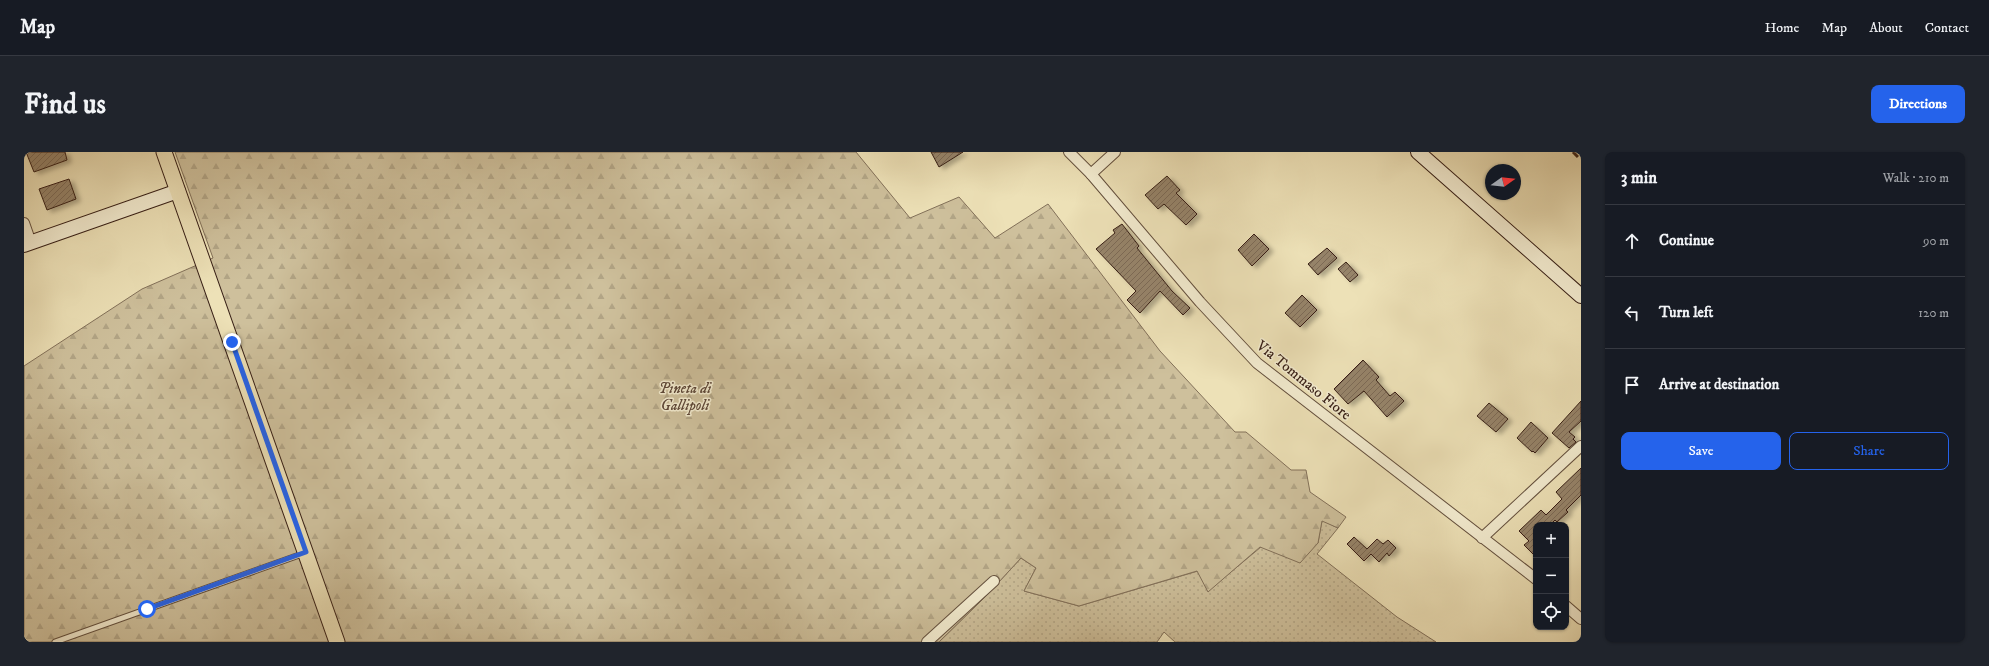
<!DOCTYPE html>
<html lang="en">
<head>
<meta charset="utf-8">
<style>
	body { margin:0; font-family:"IM FELL DW Pica",serif; background:#20242c; color:#f1f3f6 }
	.controls { position:absolute; right:12px; bottom:12px; display:grid; overflow:hidden; border-radius:8px; box-shadow:0 1px 3px #0004 }
	.controls button { width:36px; height:36px; display:grid; place-items:center; padding:0; border:0; border-bottom:1px solid #363941; background:#171b24; color:#f1f3f6; font:20px sans-serif }
	.compass { position:absolute; left:1461px; top:12px; width:36px; height:36px; border-radius:50%; background:#171b24; box-shadow:0 1px 3px #0004; rotate:75deg }
	.stop { position:absolute; width:12px; height:12px; margin:-9px; border:3px solid #2563eb; border-radius:50%; background:#fff }
	.stop.end { background:#2563eb; border-color:#fff; box-shadow:0 1px 4px #0008 }
	.list { margin:0; padding:0; list-style:none }
	h2 { display:flex; justify-content:space-between; align-items:center; height:52px; margin:0; padding:0 16px; font-size:17px }
	h2 small { font-size:13px; font-weight:400; color:#9ea1a6 }
	.list li { display:grid; grid-template-columns:26px 1fr auto; gap:12px; align-items:center; box-sizing:border-box; height:72px; padding:0 16px; border-top:1px solid #363941 }
	.list b { display:block; font-size:15px; white-space:nowrap }
	.list em { font-size:13px; font-style:normal; color:#9ea1a6 }
	.actions { display:flex; gap:8px; padding:12px 16px }
	.actions a { flex:1; padding:9px 0; border:1px solid #2563eb; border-radius:8px; text-align:center; font-size:14px; color:#2563eb }
	.actions .main { background:#2563eb; color:#fff }
	.icon { flex:none; width:22px; height:22px; fill:none; stroke:currentColor; stroke-width:2; stroke-linecap:round; stroke-linejoin:round }
	.map { position:relative; flex:none; width:1557px; height:490px; overflow:hidden; border-radius:8px }
	header { display:flex; align-items:center; gap:24px; box-sizing:border-box; height:56px; padding:0 20px; background:#171b24; border-bottom:1px solid #363941 }
	header strong { font-size:19px }
	nav { display:flex; gap:22px; margin-inline-start:auto; font-size:14px }
	.intro { display:flex; align-items:center; justify-content:space-between; box-sizing:border-box; height:96px; padding:0 24px }
	h1 { margin:0; font-size:28px }
	.button { padding:10px 18px; border-radius:8px; background:#2563eb; color:#fff; font-size:14px; font-weight:700 }
	main { display:flex; gap:24px; padding:0 24px }
	aside { flex:1; background:#171b24; border-radius:8px; box-shadow:0 1px 3px #0004 }
	.map>svg:first-child { display:block }
</style>
</head>
<body>
<header>
<strong>Map</strong>
<nav><a>Home</a><a>Map</a><a>About</a><a>Contact</a></nav>
</header>
<div class="intro"><h1>Find us</h1><a class="button">Directions</a></div>
<main>
<div class="map">
<svg width="1557" height="490" viewBox="0 0 1557 490">
	<defs>
		<pattern id="grass-dots" width="8" height="8" patternUnits="userSpaceOnUse"><rect width="8" height="8" fill="#cec09c"/><path d="M2 2h.1M6 6h.1" fill="none" stroke="#b2a586" stroke-width="1.8" stroke-linecap="round"/></pattern>
		<pattern id="forest-firs" width="22" height="20" patternUnits="userSpaceOnUse"><rect width="22" height="20" fill="#cec09c"/><path d="M5 1l3.5 6h-7zM16 11l3.5 6h-7z" fill="#b2a586"/></pattern>
		<pattern id="building-hatch" width="6" height="6" patternUnits="userSpaceOnUse"><rect width="6" height="6" fill="#96846a"/><path d="M-1 1l2-2M0 6l6-6M5 7l2-2" fill="none" stroke="#7b6b56"/></pattern>
		<filter id="shadow"><feDropShadow dx="4.5" dy="2.5" stdDeviation="2" flood-color="#0004"/></filter>
	</defs>
	<rect width="100%" height="100%" fill="#ede1b7"/>
	<filter id="stains"><feTurbulence type="fractalNoise" baseFrequency=".005" numOctaves="4"/><feColorMatrix values="0 0 0 0 .2 0 0 0 0 .09 0 0 0 0 .02 0 0 0 .5 -.17"/></filter>
	<radialGradient id="worn" r=".72"><stop offset=".6" stop-color="#630" stop-opacity="0"/><stop offset="1" stop-color="#630" stop-opacity=".3"/></radialGradient>
	<polygon fill="url(#grass-dots)" stroke="#827059" points="1298,368 1314,376 1293,402 1373,465 1412,490 1151,490 1140,480 1133,490 915,490 961,445 997,406 1012,416 1000,439 1055,454 1174,419 1184,439 1237,395 1294,391"/>
	<polygon fill="url(#forest-firs)" stroke="#827059" points="151,0 832,0 886,66 935,45 971,86 1024,52 1136,199 1211,280 1222,280 1267,318 1282,318 1286,340 1322,365 1314,376 1298,369 1294,391 1276,411 1236,395 1184,440 1173,419 1055,454 1000,439 1012,416 997,406 961,445 915,490 0,490 0,214 118,137 189,106"/>
	<g fill="url(#building-hatch)" stroke="#371f16" filter="url(#shadow)">
		<polygon points="2,0 41,0 43,8 10,20"/>
		<polygon points="907,0 939,0 915,15"/>
		<polygon points="1143,24 1156,38 1152,41 1173,62 1162,73 1140,52 1134,57 1121,43"/>
		<polygon points="45,27 52,47 23,58 15,37"/>
		<polygon points="1098,72 1115,94 1113,96 1148,139 1166,156 1159,163 1136,139 1116,161 1103,148 1112,139 1072,97 1091,81 1089,78"/>
		<polygon points="1230,82 1245,97 1228,114 1214,98"/>
		<polygon points="1303,96 1313,106 1294,123 1284,112"/>
		<polygon points="1322,110 1334,123 1326,130 1314,117"/>
		<polygon points="1278,143 1293,158 1276,175 1261,161"/>
		<polygon points="1339,208 1355,225 1352,228 1366,244 1371,240 1380,249 1363,265 1340,239 1324,252 1310,237"/>
		<polygon points="1557,249 1557,269 1545,280 1551,285 1549,287 1552,290 1545,296 1528,281"/>
		<polygon points="1465,251 1484,267 1472,280 1453,264"/>
		<polygon points="1507,270 1524,286 1511,301 1509,299 1508,300 1493,286"/>
		<polygon points="1557,316 1557,343 1542,358 1544,360 1533,370 1531,368 1529,370 1531,373 1512,373 1512,405 1500,393 1505,389 1495,379 1517,358 1522,363 1538,347 1532,340"/>
		<polygon points="1330,385 1343,397 1353,387 1359,392 1364,388 1372,396 1365,404 1363,401 1355,410 1347,402 1340,409 1323,392"/>
	</g>
	<g fill="none" stroke-linecap="round" stroke-linejoin="round">
		<g stroke="#64503e" stroke-width="7">
			<polyline id="lane" points="31,490 281,401"/>
		</g>
		<g stroke="#64503e" stroke-width="12">
			<g id="street">
				<polyline points="1045,0 1067,22 1176,150 1233,211 1512,427"/>
				<polyline points="1067,22 1091,0"/>
				<polyline points="0,71 7,91"/>
				<polyline points="1458,386 1557,294"/>
				<polyline points="1542,454 1557,467"/>
				<polyline points="903,490 970,429"/>
			</g>
		</g>
		<g stroke="#371f16" stroke-width="16">
			<g id="secondary">
				<polyline points="1394,0 1557,144"/>
				<polyline points="0,93 154,39"/>
			</g>
		</g>
		<g stroke="#371f16" stroke-width="17">
			<polyline id="primary" points="140,0 313,490"/>
		</g>
		<use href="#lane" stroke="#f3ecd0" stroke-width="5"/>
		<use href="#street" stroke="#f3ecd0" stroke-width="10"/>
		<use href="#secondary" stroke="#f3ecd0" stroke-width="14"/>
		<use href="#primary" stroke="#ede1b7" stroke-width="15"/>
		<polyline stroke="#371f16" stroke-width="3" stroke-dasharray="7 7" stroke-linecap="butt" points="1549,0 1557,8"/>
	</g>
	<g fill="none" stroke-linecap="round" stroke-linejoin="round">
		<polyline stroke="#2563eb" stroke-width="5" points="123,457 282,400 208,190"/>
	</g>
	<g text-anchor="middle" stroke-width="3" stroke-linejoin="round" paint-order="stroke">
		<g font-size="15" fill="#371f16" stroke="#f3ecd0">
			<text transform="translate(1280 228) rotate(39)" y="5">Via Tommaso Fiore</text>
		</g>
		<g font-size="15" font-style="italic" fill="#5d4738" stroke="#f3ecd0">
			<text x="661" y="241">Pineta di<tspan x="661" dy="17">Gallipoli</tspan></text>
		</g>
	</g>
	<rect width="100%" height="100%" filter="url(#stains)"/>
	<rect width="100%" height="100%" fill="url(#worn)"/>
</svg>
<div class="controls">
<button>+</button>
<button>−</button>
<button><svg class="icon" aria-label="locate" viewBox="0 0 24 24"><circle cx="12" cy="12" r="6"/><path d="M12 2v4M12 18v4M2 12h4M18 12h4"/></svg></button>
</div>
<svg class="compass" viewBox="-18 -18 36 36"><path d="M0-13l5 13h-10z" fill="#e53935"/><path d="M0 13l5-13h-10z" fill="#9ea1a6"/></svg>
<div class="stop" style="left:123px;top:457px"></div>
<div class="stop end" style="left:208px;top:190px"></div>
</div>
<aside>
<h2>3 min<small>Walk · 210 m</small></h2>
<ul class="list">
<li><svg class="icon" aria-label="ahead" viewBox="0 0 24 24"><path d="M12 20V5M6 11l6-6 6 6"/></svg><div><b>Continue</b></div><em>90 m</em></li>
<li><svg class="icon" aria-label="left" viewBox="0 0 24 24"><path d="M17 20v-9H6M10 6l-5 5 5 5"/></svg><div><b>Turn left</b></div><em>120 m</em></li>
<li><svg class="icon" aria-label="arrive" viewBox="0 0 24 24"><path d="M6 21V4h12l-3 4 3 4H6"/></svg><div><b>Arrive at destination</b></div></li>
</ul>
<div class="actions"><a class="main">Save</a><a>Share</a></div>
</aside>
</main>
</body>
</html>
